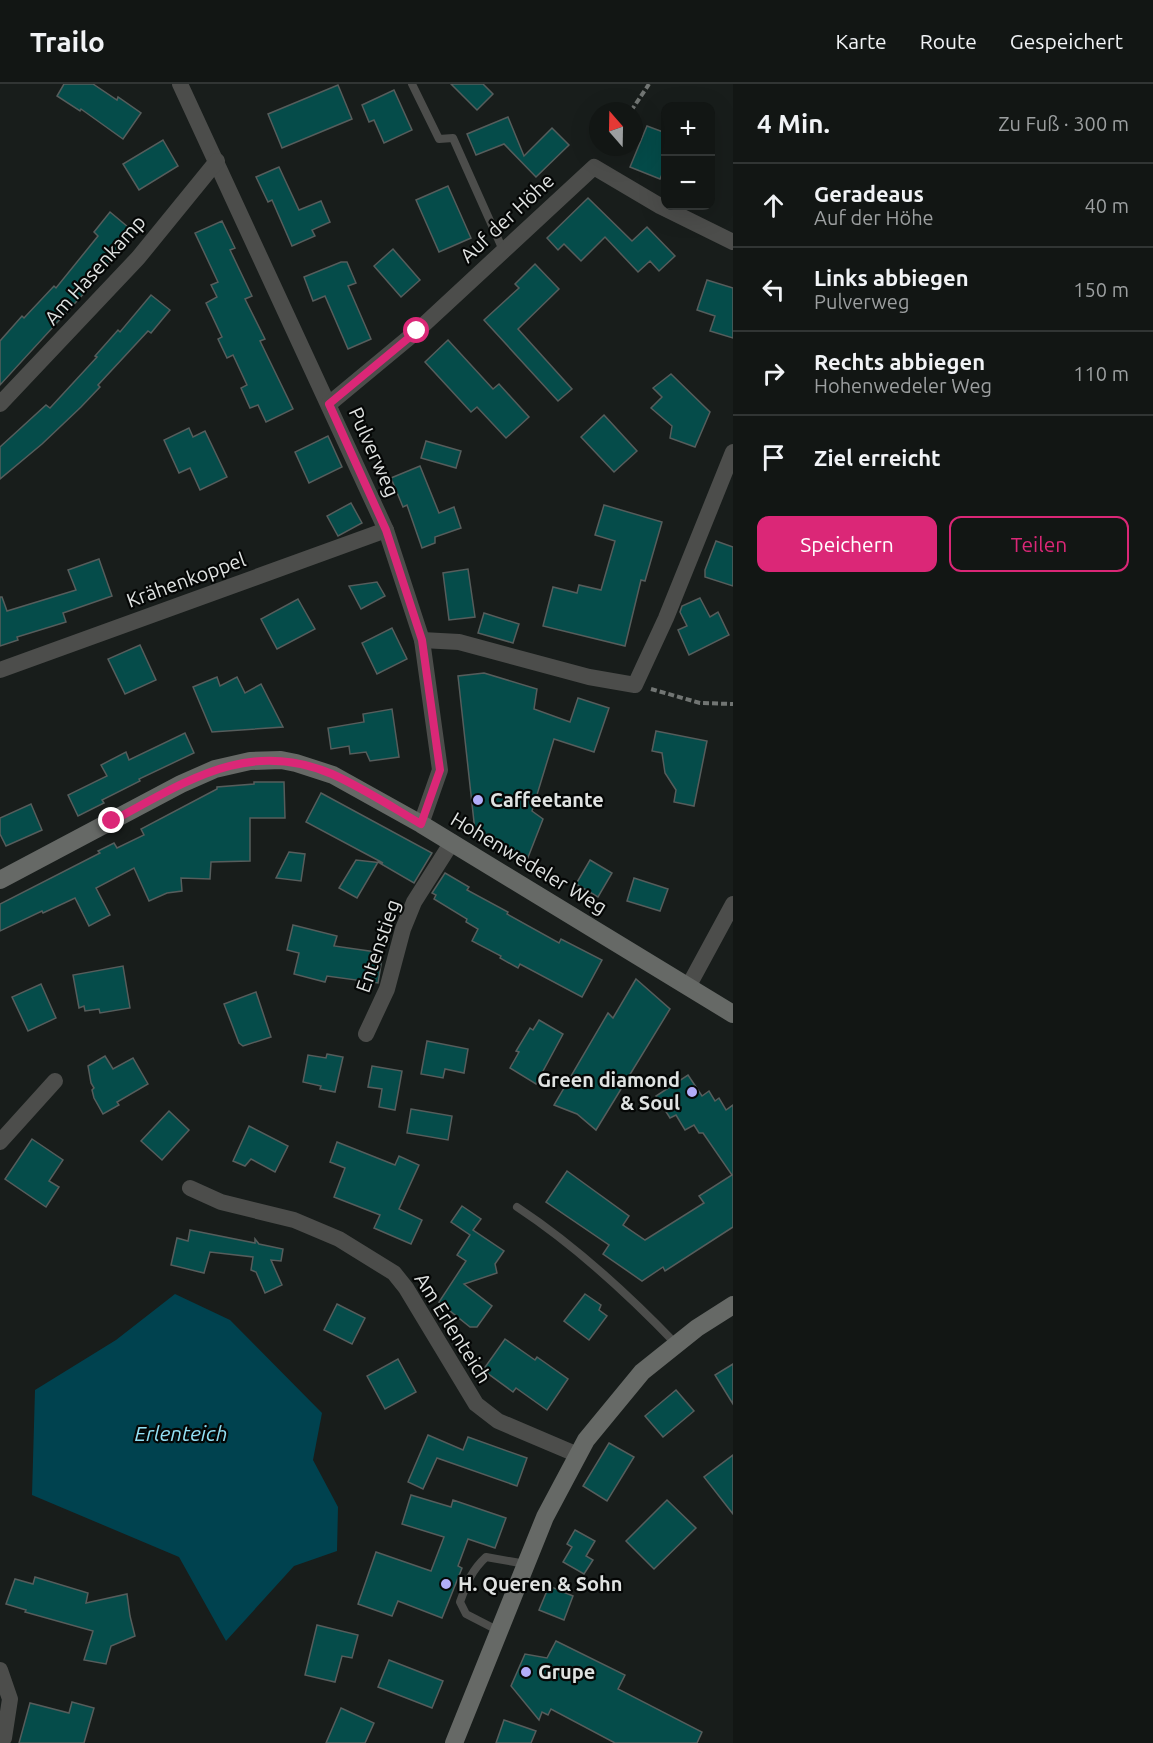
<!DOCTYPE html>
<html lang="de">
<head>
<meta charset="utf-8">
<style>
	body { margin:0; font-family:Ubuntu,sans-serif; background:#1f2322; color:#f1f3f6 }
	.controls { position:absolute; right:18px; top:18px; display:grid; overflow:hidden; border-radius:12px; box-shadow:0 6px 24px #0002 }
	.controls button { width:54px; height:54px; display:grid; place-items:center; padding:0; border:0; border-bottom:2px solid #313534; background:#121614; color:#f1f3f6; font:30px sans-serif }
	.compass { position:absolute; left:589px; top:18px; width:54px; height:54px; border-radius:50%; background:#121614; box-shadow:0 6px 24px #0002; rotate:340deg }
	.stop { position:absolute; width:18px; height:18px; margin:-14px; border:4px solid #db2777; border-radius:50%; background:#fff }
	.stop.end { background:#db2777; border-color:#fff; box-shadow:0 2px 6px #0008 }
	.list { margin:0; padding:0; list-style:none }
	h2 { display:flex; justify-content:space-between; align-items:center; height:78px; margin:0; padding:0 24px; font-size:26px }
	h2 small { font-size:20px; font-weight:400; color:#9c9fa0 }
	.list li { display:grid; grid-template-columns:39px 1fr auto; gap:18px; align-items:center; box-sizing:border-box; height:84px; padding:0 24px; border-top:2px solid #313534 }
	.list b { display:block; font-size:22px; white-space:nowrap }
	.list p { margin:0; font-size:20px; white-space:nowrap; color:#9c9fa0 }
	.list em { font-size:20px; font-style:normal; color:#9c9fa0 }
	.actions { display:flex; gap:12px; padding:18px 24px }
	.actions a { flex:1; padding:14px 0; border:2px solid #db2777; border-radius:12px; text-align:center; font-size:21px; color:#db2777 }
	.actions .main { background:#db2777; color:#fff }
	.icon { flex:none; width:33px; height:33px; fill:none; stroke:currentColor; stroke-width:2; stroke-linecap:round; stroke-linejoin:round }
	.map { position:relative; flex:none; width:733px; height:1659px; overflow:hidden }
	header { display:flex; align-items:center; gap:36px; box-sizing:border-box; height:84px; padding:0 30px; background:#121614; border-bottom:2px solid #313534 }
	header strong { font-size:28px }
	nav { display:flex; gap:33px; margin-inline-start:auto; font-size:21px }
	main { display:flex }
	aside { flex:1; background:#121614 }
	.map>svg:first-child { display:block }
</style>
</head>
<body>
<header>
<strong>Trailo</strong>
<nav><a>Karte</a><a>Route</a><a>Gespeichert</a></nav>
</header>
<main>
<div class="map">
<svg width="733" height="1659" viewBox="0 0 733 1659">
	<rect width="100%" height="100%" fill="#181d1b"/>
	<polygon fill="#00424f" points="175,1210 230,1236 322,1329 313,1376 338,1423 337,1467 294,1482 226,1557 179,1473 32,1411 35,1306 116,1256"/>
	<g fill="#054c4a" stroke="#565d5c" stroke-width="1.5">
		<polygon points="64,0 93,0 117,16 118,13 141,29 123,55 81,25 80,27 57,12"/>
		<polygon points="451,0 483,0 493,10 477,26"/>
		<polygon points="338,1 352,35 282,64 268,30"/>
		<polygon points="394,6 412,46 384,59 374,36 369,38 362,21"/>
		<polygon points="508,33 524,72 552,44 569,61 536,93 504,60 476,71 467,50"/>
		<polygon points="647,42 666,49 666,81 660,95 630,83"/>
		<polygon points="163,56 178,82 139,106 123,80"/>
		<polygon points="279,83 299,126 321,117 330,138 312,146 315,152 292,162 272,116 268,118 256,93"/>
		<polygon points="448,102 471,154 439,168 416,116"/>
		<polygon points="588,114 632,157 647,143 675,172 659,187 650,177 638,188 605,153 581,177 564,160 558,166 547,154"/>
		<polygon points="110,128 134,148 87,206 0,301 0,257 22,232 24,234 54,202 56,204 98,152 94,148"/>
		<polygon points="222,137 235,164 230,166 252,212 245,215 265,255 260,257 293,325 266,338 258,321 250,324 241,304 247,301 233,271 227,274 218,255 222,253 206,219 217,213 211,201 218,198 195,149"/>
		<polygon points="393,165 420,196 401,213 374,182"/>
		<polygon points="341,178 347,178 356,199 348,202 371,255 348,265 325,212 313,217 304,193"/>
		<polygon points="535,180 559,205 518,245 572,305 558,317 484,236 519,204 515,200"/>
		<polygon points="707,196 733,204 733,254 710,247 715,232 697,226"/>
		<polygon points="151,211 170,226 151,249 148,247 98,301 100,303 81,323 42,360 0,395 0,363 46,321 50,324 97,273 95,272 118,246 120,248"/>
		<polygon points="448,256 493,305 499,300 529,333 506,354 477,323 471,328 425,278"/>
		<polygon points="671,290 710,328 695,363 670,354 672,342 651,324 662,313 653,304"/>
		<polygon points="604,331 637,367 614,388 581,353"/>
		<polygon points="189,344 193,353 205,347 227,393 200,406 190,384 179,389 164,356"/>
		<polygon points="328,352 342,383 309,399 295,368"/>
		<polygon points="426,357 461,367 456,384 421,374"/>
		<polygon points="420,382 439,429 454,423 461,444 435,453 435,459 422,464 407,421 403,423 391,394"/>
		<polygon points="351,419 362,439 338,452 327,432"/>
		<polygon points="604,421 662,438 645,497 641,496 625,562 543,542 553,503 577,509 579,501 601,506 615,457 595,451"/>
		<polygon points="716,457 733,463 733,502 705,493 705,486"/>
		<polygon points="99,475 112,512 63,529 66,538 17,553 18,556 0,562 0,513 2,513 7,527 76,506 68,486"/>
		<polygon points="468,485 475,533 449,536 443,489"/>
		<polygon points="377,498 385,512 361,525 349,502"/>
		<polygon points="700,514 710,533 718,528 729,551 689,571 678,546 687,542 680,528 682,522"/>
		<polygon points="298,515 315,545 277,565 261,535"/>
		<polygon points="484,529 519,540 513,559 478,549"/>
		<polygon points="392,544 407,575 377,590 362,559"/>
		<polygon points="140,561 156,596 125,610 108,575"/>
		<polygon points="484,589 537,605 534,625 570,638 578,614 609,624 594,668 554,655 532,727 543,735 527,776 475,747 458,592"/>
		<polygon points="217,593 220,602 237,593 245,609 261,600 283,643 212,648 193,603"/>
		<polygon points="392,625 399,673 370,677 366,668 350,670 349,662 331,665 328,644 364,638 363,630"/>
		<polygon points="656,647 707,657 694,722 674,718 676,706 665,689 662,669 652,667"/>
		<polygon points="185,649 194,669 139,695 140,697 102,716 104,719 78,732 68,711 107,692 101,681 126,668 129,676"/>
		<polygon points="254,698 284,698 285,734 250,734 250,777 211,778 210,795 181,794 182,807 167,809 149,817 134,784 96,804 110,831 89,842 75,814 43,829 42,827 0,847 0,820 100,769 98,767 114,759 117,764 144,751 141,745 217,705 217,703 254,700"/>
		<polygon points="321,709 432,769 414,799 378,778 357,814 339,804 356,776 383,779 306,738"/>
		<polygon points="31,720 42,746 6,762 0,750 0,734"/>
		<polygon points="289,768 305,770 301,797 276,794"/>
		<polygon points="590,776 612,789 598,813 576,800"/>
		<polygon points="445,789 469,803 467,806 508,828 507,830 559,859 561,855 602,876 582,913 520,880 518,884 500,874 501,872 472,857 478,845 466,838 467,835 434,815 436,811 432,809"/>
		<polygon points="634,794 668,805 660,827 627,817"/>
		<polygon points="293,841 337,852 334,862 383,869 378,899 327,892 325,898 294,890 299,869 287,866"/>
		<polygon points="123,882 130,924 100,929 99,925 85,927 84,922 79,924 73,891"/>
		<polygon points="636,895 670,925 596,1046 577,1030 554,1021 608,929 613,934"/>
		<polygon points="41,900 56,934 28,947 12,913"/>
		<polygon points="256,908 271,953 243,962 239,959 224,920"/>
		<polygon points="539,936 563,950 536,1000 510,984 519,968 516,967 530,944 533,946"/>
		<polygon points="427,957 468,965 464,989 445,985 443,994 421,990"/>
		<polygon points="327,970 343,973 335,1008 320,1005 321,1002 303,998 308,971 326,974"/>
		<polygon points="105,972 113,985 133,974 148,1000 117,1018 119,1021 103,1030 94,1014 92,1006 94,1004 91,999 88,982"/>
		<polygon points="372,982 402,987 395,1026 379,1023 382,1005 368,1003"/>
		<polygon points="688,991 702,1012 709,1007 715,1017 719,1014 726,1026 733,1021 733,1143 665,1187 663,1183 642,1197 603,1170 609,1161 546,1118 567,1087 629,1132 623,1141 645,1156 704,1119 699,1112 732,1091 703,1049 699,1049 694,1041 685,1046 676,1031 670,1034 656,1012"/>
		<polygon points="411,1025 452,1032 448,1056 407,1049"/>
		<polygon points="169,1027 189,1046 162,1076 141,1057"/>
		<polygon points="249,1042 288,1062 275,1088 251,1075 245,1082 233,1077"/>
		<polygon points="32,1055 63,1076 49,1097 59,1103 46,1123 5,1095"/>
		<polygon points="337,1058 395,1081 399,1072 419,1081 399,1125 422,1136 411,1160 374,1144 380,1131 334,1113 345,1084 330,1078"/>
		<polygon points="462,1122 481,1135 473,1146 504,1167 495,1180 497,1189 464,1200 492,1222 477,1243 470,1243 439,1218 466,1177 457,1171 470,1151 451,1138"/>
		<polygon points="190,1146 255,1159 255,1155 259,1160 283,1165 281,1177 271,1176 282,1201 265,1209 256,1188 251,1186 253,1173 210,1168 204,1189 171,1181 177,1154 188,1157"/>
		<polygon points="585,1210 601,1221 599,1226 607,1232 589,1256 564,1237"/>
		<polygon points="337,1220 365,1234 352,1260 324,1246"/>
		<polygon points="505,1255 535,1276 537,1273 568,1295 547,1326 516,1304 513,1308 483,1286"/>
		<polygon points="398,1275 416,1308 385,1325 367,1292"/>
		<polygon points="733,1280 733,1320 715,1291"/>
		<polygon points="676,1306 694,1327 663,1353 645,1332"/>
		<polygon points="428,1351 463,1366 468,1353 527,1374 517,1402 437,1374 423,1405 408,1398"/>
		<polygon points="609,1359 634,1373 607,1417 583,1402"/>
		<polygon points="733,1371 733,1430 704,1393"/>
		<polygon points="411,1411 451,1423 453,1416 506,1434 495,1464 468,1455 458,1482 462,1484 442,1534 398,1517 392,1532 358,1520 376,1468 431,1487 444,1453 402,1440"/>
		<polygon points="667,1416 696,1444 654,1485 626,1457"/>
		<polygon points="575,1446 595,1457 586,1472 593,1476 584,1490 563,1478 572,1463 567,1460"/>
		<polygon points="35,1493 88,1509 86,1519 127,1510 130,1532 135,1552 111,1562 106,1580 84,1576 93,1547 25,1528 26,1526 6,1520 15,1495 33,1500"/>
		<polygon points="549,1502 573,1512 564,1536 539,1526"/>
		<polygon points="317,1541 358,1551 352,1574 342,1572 335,1598 305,1591"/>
		<polygon points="556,1557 625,1591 618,1605 702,1648 697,1659 615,1659 551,1625 548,1631 542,1628 539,1636 511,1602 525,1570 547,1574"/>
		<polygon points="389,1576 443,1597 432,1624 378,1603"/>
		<polygon points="72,1618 94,1624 84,1659 19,1659 30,1619 69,1629"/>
		<polygon points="341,1624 374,1639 365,1659 326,1659"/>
		<polygon points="504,1636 536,1647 531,1659 496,1659"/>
	</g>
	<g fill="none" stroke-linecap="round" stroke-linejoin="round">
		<g stroke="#717573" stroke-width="4" stroke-dasharray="6 3" stroke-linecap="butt">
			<polyline points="631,27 649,0"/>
			<polyline points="651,605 700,619 733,620"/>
		</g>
		<g stroke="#4c4d4b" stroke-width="8">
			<polyline points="412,0 439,55 453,54 503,166"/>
			<path d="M517 1123C576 1162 628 1210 676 1260"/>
			<path d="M499 1547 466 1530 460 1518C467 1499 471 1487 486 1473L526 1480"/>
		</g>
		<g stroke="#4c4d4b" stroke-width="16">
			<polyline points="180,0 386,446 422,556 440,686 421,740"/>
			<polyline points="0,320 138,174 217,77"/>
			<polyline points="329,320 417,247 594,83 660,122 733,158"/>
			<polyline points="422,556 459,558 589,593 635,601 666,534 733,368"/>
			<polyline points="0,586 386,446"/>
			<polyline points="688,903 733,820"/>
			<polyline points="366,950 387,905 403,845 414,818 452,758"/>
			<polyline points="0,1058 55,997"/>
			<polyline points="190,1104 221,1118 294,1136 339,1155 394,1189 406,1204 476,1320 498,1337 578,1371"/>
			<polyline points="0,1586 10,1615 4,1654 1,1659"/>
		</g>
		<g stroke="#666966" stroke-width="18">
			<polyline points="0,796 181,700 215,685 250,677 281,676 296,679 333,691 421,740 733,930"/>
			<polyline points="454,1659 545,1433 586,1356 642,1288 697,1244 733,1221"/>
		</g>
	</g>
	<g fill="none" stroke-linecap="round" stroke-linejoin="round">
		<path stroke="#db2777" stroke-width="8" d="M112 737C186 698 247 654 332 690 363 704 392 723 421 740L440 686 422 556 386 446 329 320 417 247"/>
	</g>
	<g fill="#b2adf9" stroke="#050706" stroke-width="2">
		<circle cx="478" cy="716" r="6"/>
		<circle cx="692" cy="1008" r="6"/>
		<circle cx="446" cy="1500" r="6"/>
		<circle cx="526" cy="1588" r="6"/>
	</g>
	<g text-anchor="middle" stroke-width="4.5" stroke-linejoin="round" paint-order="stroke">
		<g font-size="20" fill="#e0e3e2" stroke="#050706">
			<text transform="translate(507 134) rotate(-43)" y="7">Auf der Höhe</text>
			<text transform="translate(95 186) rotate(-48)" y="7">Am Hasenkamp</text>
			<text transform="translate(374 368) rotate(66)" y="7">Pulverweg</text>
			<text transform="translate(186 496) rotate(-20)" y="7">Krähenkoppel</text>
			<text transform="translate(529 779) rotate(31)" y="7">Hohenwedeler Weg</text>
			<text transform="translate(378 862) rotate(-71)" y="7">Entenstieg</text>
			<text transform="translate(453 1244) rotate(58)" y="7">Am Erlenteich</text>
		</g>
		<g font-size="20" font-weight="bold" fill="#e0e3e2" stroke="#050706" text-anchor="start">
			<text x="490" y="723">Caffeetante</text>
			<text x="680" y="1003" text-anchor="end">Green diamond<tspan x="680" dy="23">&amp; Soul</tspan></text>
			<text x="458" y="1507">H. Queren &amp; Sohn</text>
			<text x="538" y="1595">Grupe</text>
		</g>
		<g font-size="21" font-style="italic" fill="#94e1f5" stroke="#050706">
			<text x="181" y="1357">Erlenteich</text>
		</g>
	</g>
</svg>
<div class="controls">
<button>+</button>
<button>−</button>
</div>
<svg class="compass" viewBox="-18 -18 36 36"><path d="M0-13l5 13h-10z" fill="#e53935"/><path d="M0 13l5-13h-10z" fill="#9c9fa0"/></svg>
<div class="stop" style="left:417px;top:247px"></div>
<div class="stop end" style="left:112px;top:737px"></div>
</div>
<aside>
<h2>4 Min.<small>Zu Fuß · 300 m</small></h2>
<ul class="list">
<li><svg class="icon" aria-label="ahead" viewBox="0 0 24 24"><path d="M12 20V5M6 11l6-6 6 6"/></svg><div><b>Geradeaus</b><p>Auf der Höhe</p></div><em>40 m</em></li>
<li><svg class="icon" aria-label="left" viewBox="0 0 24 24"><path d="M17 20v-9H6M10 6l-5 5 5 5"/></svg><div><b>Links abbiegen</b><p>Pulverweg</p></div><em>150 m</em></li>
<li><svg class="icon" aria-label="right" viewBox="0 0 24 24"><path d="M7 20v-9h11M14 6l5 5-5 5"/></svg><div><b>Rechts abbiegen</b><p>Hohenwedeler Weg</p></div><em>110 m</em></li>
<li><svg class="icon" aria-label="arrive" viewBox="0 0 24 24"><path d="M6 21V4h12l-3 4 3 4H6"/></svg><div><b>Ziel erreicht</b></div></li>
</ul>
<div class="actions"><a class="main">Speichern</a><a>Teilen</a></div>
</aside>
</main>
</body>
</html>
